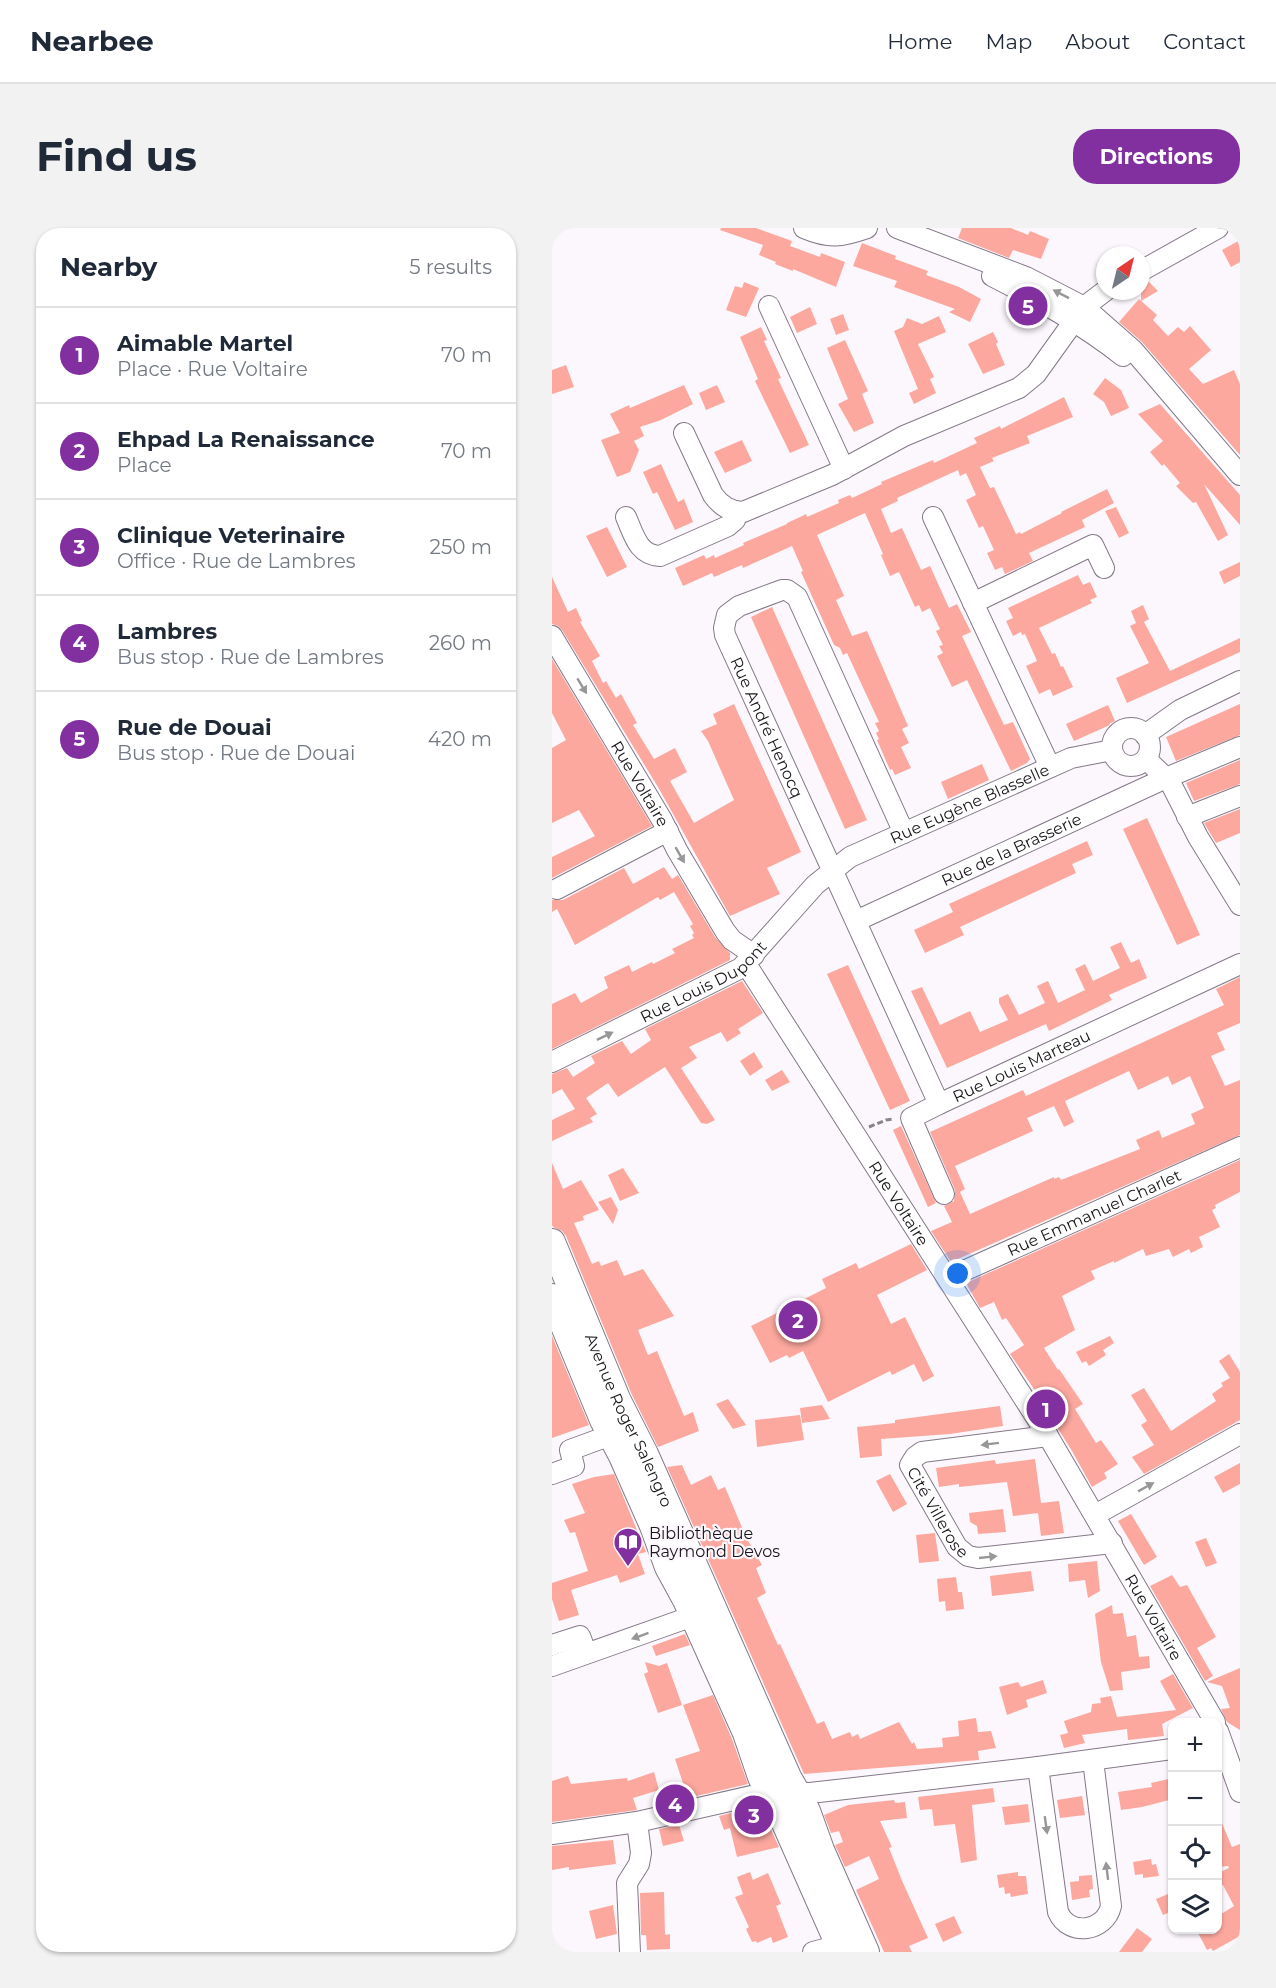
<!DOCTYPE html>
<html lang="en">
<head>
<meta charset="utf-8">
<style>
	body { margin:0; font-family:Montserrat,sans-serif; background:#f2f2f3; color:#1f2937 }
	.controls { position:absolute; right:18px; bottom:18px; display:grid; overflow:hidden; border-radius:12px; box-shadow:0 2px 4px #0004 }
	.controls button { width:54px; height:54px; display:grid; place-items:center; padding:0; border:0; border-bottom:2px solid #e0e1e3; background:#fff; color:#1f2937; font:30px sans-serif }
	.compass { position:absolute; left:544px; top:18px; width:54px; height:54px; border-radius:50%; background:#fff; box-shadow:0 2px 4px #0004; rotate:35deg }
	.you { position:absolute; left:406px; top:1046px; width:21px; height:21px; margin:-15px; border:4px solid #fff; border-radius:50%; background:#1a73e8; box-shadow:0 0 0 9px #1a73e833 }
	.badge { display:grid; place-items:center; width:39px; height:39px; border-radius:50%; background:#82309f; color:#fff; font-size:20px; font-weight:700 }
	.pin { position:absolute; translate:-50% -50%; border:3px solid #fff; box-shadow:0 2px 6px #0006 }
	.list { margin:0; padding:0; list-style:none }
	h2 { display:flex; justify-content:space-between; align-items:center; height:78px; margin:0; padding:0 24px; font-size:26px }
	h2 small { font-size:20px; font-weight:400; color:#747a83 }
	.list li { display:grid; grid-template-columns:39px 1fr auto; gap:18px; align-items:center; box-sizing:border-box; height:96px; padding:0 24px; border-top:2px solid #e0e1e3 }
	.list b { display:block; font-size:22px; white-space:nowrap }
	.list p { margin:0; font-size:20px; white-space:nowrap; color:#747a83 }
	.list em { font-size:20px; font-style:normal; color:#747a83 }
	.icon { flex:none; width:33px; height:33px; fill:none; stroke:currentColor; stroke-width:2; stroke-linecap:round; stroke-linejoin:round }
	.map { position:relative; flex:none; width:688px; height:1724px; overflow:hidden; border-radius:24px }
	header { display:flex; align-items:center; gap:36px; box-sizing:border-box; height:84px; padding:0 30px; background:#fff; border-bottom:2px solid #e0e1e3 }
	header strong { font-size:28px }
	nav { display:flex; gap:33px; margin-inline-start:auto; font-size:21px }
	.intro { display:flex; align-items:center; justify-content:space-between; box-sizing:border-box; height:144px; padding:0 36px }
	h1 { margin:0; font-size:42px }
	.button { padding:15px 27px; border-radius:24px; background:#82309f; color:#fff; font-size:21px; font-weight:700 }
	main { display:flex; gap:36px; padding:0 36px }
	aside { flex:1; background:#fff; border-radius:24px; box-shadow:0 2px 4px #0004 }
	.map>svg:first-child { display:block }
</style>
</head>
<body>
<header>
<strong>Nearbee</strong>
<nav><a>Home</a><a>Map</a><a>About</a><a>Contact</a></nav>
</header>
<div class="intro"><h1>Find us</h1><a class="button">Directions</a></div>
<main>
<aside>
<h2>Nearby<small>5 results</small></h2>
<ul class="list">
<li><span class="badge">1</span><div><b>Aimable Martel</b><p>Place · Rue Voltaire</p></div><em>70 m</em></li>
<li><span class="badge">2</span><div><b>Ehpad La Renaissance</b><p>Place</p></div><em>70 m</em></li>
<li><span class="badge">3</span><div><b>Clinique Veterinaire</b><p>Office · Rue de Lambres</p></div><em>250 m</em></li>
<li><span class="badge">4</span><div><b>Lambres</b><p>Bus stop · Rue de Lambres</p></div><em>260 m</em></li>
<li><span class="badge">5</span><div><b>Rue de Douai</b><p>Bus stop · Rue de Douai</p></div><em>420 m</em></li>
</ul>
</aside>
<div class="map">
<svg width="688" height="1724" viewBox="0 0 688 1724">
	<rect width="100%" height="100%" fill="#fcf7fd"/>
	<g fill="#fca89f" fill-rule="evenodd">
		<polygon points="169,0 204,0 240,13 238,18 268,29 269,25 293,34 284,59 241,41 241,43 223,36 224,34 207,27 211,17 168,2"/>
		<polygon points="410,0 459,0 476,7 478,3 497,11 489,31 461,22 457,30 406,10"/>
		<polygon points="688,12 688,34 679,39 670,22"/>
		<polygon points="310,15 344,28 343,31 376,43 374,47 407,59 429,71 418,94 397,84 403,81 342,59 345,53 301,38"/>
		<polygon points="596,53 606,63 589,73 589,57"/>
		<polygon points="192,54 207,60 194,89 174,82 183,58 190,60"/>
		<polygon points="587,71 605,87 601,92 616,108 626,99 632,104 638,98 659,122 637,141 651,156 682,142 688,156 688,227 590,114 567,94"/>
		<polygon points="258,79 265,96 245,105 238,89"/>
		<polygon points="291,86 297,102 284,107 278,91"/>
		<polygon points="387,88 394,104 366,116 382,149 378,151 384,165 362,176 357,165 366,161 342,103 351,99 355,90 370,96"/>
		<polygon points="209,99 215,112 212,113 229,150 226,151 257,217 238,225 203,153 206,151 188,109"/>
		<polygon points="441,104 446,114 444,116 453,137 431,146 416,116"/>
		<polygon points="293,112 316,163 310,166 322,195 302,204 286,176 296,171 275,120"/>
		<polygon points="14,137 22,159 0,166 0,142"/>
		<polygon points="553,150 569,162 577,180 559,188 552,174 541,166"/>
		<polygon points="132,157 141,176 109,192 88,199 92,208 82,213 87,222 78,244 65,249 49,212 68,205 58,186 77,177 78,180"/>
		<polygon points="165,157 173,174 154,182 147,165"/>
		<polygon points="512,169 521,189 475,208 478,215 440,230 442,233 428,239 438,260 442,259 464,306 468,304 469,306 510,285 509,284 555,261 562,275 530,292 533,299 477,325 481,333 453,346 450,339 443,342 435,325 442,322 431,298 427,300 414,272 424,267 414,245 408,248 406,242 345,270 346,273 329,281 339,305 350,300 369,342 378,338 397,380 405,376 419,404 410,408 452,497 461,494 478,531 475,535 459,543 415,452 400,459 385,428 391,425 387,418 391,417 384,403 388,401 378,380 370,384 367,377 363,379 347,344 338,348 329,327 331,326 313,285 265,307 292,368 284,372 300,408 315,403 356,498 350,501 357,515 349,519 359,540 343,547 340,541 338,542 325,512 327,511 324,505 327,503 323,495 327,494 295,425 291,427 288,420 282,417 249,344 251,343 240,318 191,340 190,337 162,349 160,345 131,358 123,340 152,327 154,331 162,327 163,330 192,317 191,315 235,296 235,295 246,290 254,286 255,289 287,275 286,272 298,267 300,270 330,256 329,254 381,232 382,235 425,215 422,210 448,198 449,201"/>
		<polygon points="608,176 688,267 688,297 652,256 676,307 666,313 644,274 641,275 624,258 628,255 612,236 610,238 598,224 611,213 586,186"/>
		<polygon points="190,212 200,233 173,245 162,224"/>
		<polygon points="109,236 126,274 132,271 141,294 123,302 105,264 101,266 91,244"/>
		<polygon points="564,279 577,305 567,310 553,283"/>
		<polygon points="55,299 75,339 55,349 34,308"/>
		<polygon points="688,334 688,348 672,356 667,344"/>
		<polygon points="526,347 531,357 538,354 545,369 538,372 540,375 487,400 500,426 503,425 509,439 511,438 521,459 501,468 498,461 487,466 474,438 485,433 473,406 470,407 469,404 461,408 454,393 461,390 456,380"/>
		<polygon points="0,349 16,384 24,380 30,393 28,394 48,428 40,433 51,455 54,453 64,470 69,466 85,495 81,497 102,531 123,520 135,544 118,553 142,595 182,572 156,513 149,503 165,496 161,486 182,476 249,624 215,640 228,666 178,688 106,559 10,402 6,398 0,396"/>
		<polygon points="591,377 597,391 592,394 618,443 688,410 688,424 575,475 564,450 597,435 578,398 584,395 579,383"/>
		<polygon points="220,379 315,592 293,601 199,389"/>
		<polygon points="0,431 100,598 0,650 0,629 43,608 27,582 0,595 0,520 14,512 0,485"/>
		<polygon points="688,476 688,507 624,533 614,509"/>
		<polygon points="556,477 563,493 557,496 558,497 522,513 514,496"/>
		<polygon points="688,532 688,556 642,573 634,555"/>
		<polygon points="430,536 437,552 396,571 389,554"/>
		<polygon points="688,581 688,605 664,615 652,595"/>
		<polygon points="595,590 648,707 625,717 571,601"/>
		<polygon points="535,613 541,627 520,636 524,645 408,699 412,707 373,725 362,702 401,684 397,676"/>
		<polygon points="112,639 120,651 126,647 163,709 178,725 178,732 0,821 0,776 23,765 29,775 56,760 52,749 77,737 80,744 100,734 101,736 123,725 120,721 142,710 140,707 142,705 138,698 141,696 122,664 108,672 106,669 23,717 5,681 0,684 0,672 11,672 72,640 81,656"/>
		<polygon points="569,714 579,735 587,731 595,750 557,767 560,772 497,803 494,796 395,840 359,763 370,759 388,797 418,783 428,804 456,792 447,775 447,770 456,766 467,787 493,775 485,758 496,753 506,775 533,762 523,741 533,736 541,753 568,740 558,719"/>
		<polygon points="296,737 358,873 338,882 275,746"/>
		<path d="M688 749V795L665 805 673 822 659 828 673 858 688 852V907L399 1034 379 1003 400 994 392 978 402 973 403 962 378 904 471 862 474 868 672 777 664 761ZM577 843 586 862 616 848 620 857 638 848 652 880 639 886 643 896 610 910 607 902 584 912 588 921 509 952 507 949 502 951V949L418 986 408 964 413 961 403 938 481 903 475 890 502 878 512 899 522 894 513 873Z"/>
		<polygon points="190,753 211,785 186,801 189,805 175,814 169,804 137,819 145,830 129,840 163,892 155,896 149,895 113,839 66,869 56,855 34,870 45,886 38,890 41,894 0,913 0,892 23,881 10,861 0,866 0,846 15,840 21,849 43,835 39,828 70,813 79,826 99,812 93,801"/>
		<polygon points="202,824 211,839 198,848 188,833"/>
		<polygon points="230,842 238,854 220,863 213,852"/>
		<polygon points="349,898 384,975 376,979 341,902"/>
		<polygon points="688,932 688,964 663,977 664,980 660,982 668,999 647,1009 651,1019 639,1025 637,1021 621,1029 617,1021 594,1028 591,1021 562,1035 562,1033 539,1043 543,1051 510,1068 523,1102 492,1120 506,1142 507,1141 531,1176 523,1181 544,1215 549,1212 566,1236 552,1245 555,1250 540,1259 520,1223 498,1188 500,1187 458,1126 472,1117 454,1090 450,1092 442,1074 428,1080 414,1055"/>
		<polygon points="0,935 11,961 29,952 47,982 31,988 32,992 22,995 40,1036 47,1033 49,1038 65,1032 72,1048 91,1041 122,1088 86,1102 96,1127 105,1123 132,1188 141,1184 147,1203 106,1219 80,1167 14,1008 10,1003 1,999 0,997"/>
		<polygon points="71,940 87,965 68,973 56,947"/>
		<polygon points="59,969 66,982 61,996 46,974"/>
		<polygon points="359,1016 375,1042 325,1067 339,1096 353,1089 382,1148 371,1154 362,1136 340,1147 338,1143 276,1174 251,1123 237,1130 235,1127 218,1135 199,1098 274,1060 270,1051 304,1035 307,1041"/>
		<polygon points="0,1108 37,1197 0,1210"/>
		<polygon points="558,1108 562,1115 551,1122 554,1127 537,1138 534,1133 530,1135 524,1124"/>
		<polygon points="677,1126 688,1144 688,1192 592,1246 580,1229 602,1217 589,1197 595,1193 579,1167 592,1160 619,1203 664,1173 660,1166 671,1158 669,1155 678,1150 667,1133"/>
		<polygon points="176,1171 194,1197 181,1201 164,1176"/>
		<polygon points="270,1177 278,1191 250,1195 248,1180"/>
		<polygon points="448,1178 451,1198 398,1206 329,1211 330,1228 308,1230 305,1199 343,1195 343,1192"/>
		<polygon points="248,1187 252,1212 205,1219 203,1192"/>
		<polygon points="483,1231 489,1275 507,1273 512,1305 489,1308 486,1285 461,1288 455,1254 407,1259 407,1256 387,1259 384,1240 443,1232 444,1236"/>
		<polygon points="688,1235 688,1256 671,1265 662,1249"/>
		<polygon points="130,1237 139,1257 159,1247 166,1262 173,1259 194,1309 210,1337 204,1340 214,1365 205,1370 226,1417 228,1416 265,1496 272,1493 280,1511 298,1504 300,1509 306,1506 308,1511 347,1494 360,1516 362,1514 365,1521 391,1519 390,1510 407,1508 406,1493 424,1490 426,1504 439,1503 444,1520 426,1523 427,1532 252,1546 115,1239"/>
		<polygon points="62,1246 94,1324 86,1326 93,1346 68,1355 65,1347 19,1362 27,1387 7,1393 0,1371 0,1355 36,1343 23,1304 18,1305 12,1292 33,1285 20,1256 42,1249"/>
		<polygon points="338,1246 355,1276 341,1284 324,1253"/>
		<polygon points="451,1281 454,1304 426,1306 425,1298 418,1294 417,1285"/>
		<polygon points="579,1286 605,1329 592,1337 566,1293"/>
		<polygon points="383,1305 387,1333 367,1335 364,1307"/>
		<polygon points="654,1310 665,1335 654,1339 643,1314"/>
		<polygon points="545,1333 548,1363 536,1370 533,1352 517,1354 516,1336"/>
		<polygon points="479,1343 482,1363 440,1368 438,1348"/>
		<polygon points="620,1347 628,1359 635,1357 664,1409 645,1420 661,1448 653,1453 598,1358"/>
		<polygon points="404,1349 406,1364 410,1364 412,1381 394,1383 393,1373 387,1374 385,1351"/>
		<polygon points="560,1377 561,1386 571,1385 575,1409 584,1407 587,1429 597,1428 598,1440 569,1444 571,1462 558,1463 549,1434 543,1386"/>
		<polygon points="133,1406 138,1417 104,1428 100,1418"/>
		<polygon points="93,1434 107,1438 115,1435 130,1477 106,1485 92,1446 96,1444"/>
		<polygon points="688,1440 688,1502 675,1494 669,1481 678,1480 670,1458 655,1454"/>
		<polygon points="621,1446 641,1480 610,1496 612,1508 576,1512 575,1501 530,1507 533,1515 512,1520 508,1507 516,1505 512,1493 539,1484 540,1476 549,1475 548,1470 559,1468 565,1489 624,1482 608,1453"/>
		<polygon points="491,1452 495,1465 474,1472 476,1479 455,1487 447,1459 466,1454 469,1459"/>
		<polygon points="161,1467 180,1511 196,1556 136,1570 123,1531 148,1523 131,1477"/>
		<polygon points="102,1544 107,1562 81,1570 85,1582 0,1594 0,1553 16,1548 19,1556 75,1550 76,1553"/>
		<polygon points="621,1550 621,1571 590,1579 569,1582 566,1564 600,1559 599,1555"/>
		<polygon points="441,1560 443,1574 420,1577 425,1632 409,1635 403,1596 382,1598 380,1581 368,1582 366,1569"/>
		<polygon points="530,1568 533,1587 508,1590 505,1572"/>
		<polygon points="342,1572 343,1575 353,1574 355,1590 328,1593 340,1619 337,1620 351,1655 376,1710 357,1718 360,1724 332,1724 304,1662 327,1651 317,1628 293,1639 283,1617 291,1614 287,1603 279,1605 272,1587 296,1577"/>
		<polygon points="476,1576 478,1594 453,1597 450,1579"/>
		<polygon points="208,1578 227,1619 185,1629 178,1600 172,1602 167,1588"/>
		<polygon points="666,1586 680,1619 688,1616 688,1708 661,1723 659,1720 655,1722 644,1701 666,1701 666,1688 682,1678 671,1657 666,1659 666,1645 677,1640 676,1638 666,1639"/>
		<polygon points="127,1597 132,1613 111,1618 107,1601"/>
		<polygon points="61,1612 64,1636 17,1642 17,1639 0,1642 0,1618"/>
		<polygon points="599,1631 600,1637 604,1636 607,1648 591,1650 591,1646 583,1647 581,1634"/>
		<polygon points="198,1644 201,1652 216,1645 229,1676 224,1678 236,1709 221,1715 219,1709 205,1715 204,1713 200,1714 194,1701 197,1699 183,1669 191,1666 185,1649"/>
		<polygon points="466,1644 466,1648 474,1648 476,1666 459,1669 458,1665 453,1666 452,1659 447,1660 445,1647"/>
		<polygon points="540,1647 541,1661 537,1662 538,1669 520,1672 518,1654 527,1653 527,1648"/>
		<polygon points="112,1664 113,1707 118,1706 118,1721 95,1722 94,1707 89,1707 88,1665"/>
		<polygon points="621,1664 621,1683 611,1687 604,1671"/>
		<polygon points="61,1677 65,1706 44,1711 37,1683"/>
		<polygon points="402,1688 410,1705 391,1714 383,1696"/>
		<polygon points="585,1700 600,1711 590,1724 567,1724"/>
	</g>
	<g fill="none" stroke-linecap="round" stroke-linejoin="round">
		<g stroke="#847887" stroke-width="22">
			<g id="minor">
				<path d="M252 0C278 11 289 9 315 0"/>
				<polyline points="345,0 474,49 532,79 581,122 688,247"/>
				<polyline points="589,43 666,0"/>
				<path d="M440 48C487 72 530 96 571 128"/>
				<polyline points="217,78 292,241"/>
				<path d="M132 205 161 267C169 278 178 284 191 284L280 247 352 208 467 160 484 146 532 79 553 63"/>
				<path d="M74 289C82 307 86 327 108 328L176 298 183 292 186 284"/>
				<polyline points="381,289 498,539"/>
				<polyline points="421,375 541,317 552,340"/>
				<path id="s1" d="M0 408 110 592 125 622 173 703 180 712 202 727"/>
				<circle cx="579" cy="519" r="19"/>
				<polyline points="593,507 628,482 688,453"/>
				<polyline points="594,531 618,554 646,609 688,677"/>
				<polyline points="635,589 688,568"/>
				<path id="s2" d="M352 605 245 369 235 362H230L187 378 175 387 172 400 173 407 387 876 688 736"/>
				<polyline points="5,661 116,603"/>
				<path id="s3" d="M304 693 614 550 688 519"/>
				<path id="s4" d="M194 736 496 1208 663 1494"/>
				<path id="s5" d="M0 834 189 740 263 657 298 629 519 530 560 522"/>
				<polyline points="387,876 359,890 392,966"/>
				<path id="s6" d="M396 1050 688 919"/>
				<path id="s7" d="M496 1208 370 1224 363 1229 358 1237 405 1319 416 1328 426 1330 560 1315"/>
				<polyline points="0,1246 22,1238 18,1222 59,1207"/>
				<polyline points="543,1287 688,1206"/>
				<polyline points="0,1417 28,1408 34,1424"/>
				<polyline points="0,1438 141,1388"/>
				<polyline points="666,1503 688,1564"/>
				<path d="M486 1539 506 1684C517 1709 553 1704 559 1678L541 1532"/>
				<polyline points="0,1606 85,1594 217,1564 258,1565 486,1539 620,1521"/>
				<polyline points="78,1724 75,1655 87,1636 89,1625 85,1594"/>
				<polyline points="261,1724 287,1717"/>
			</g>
		</g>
		<g stroke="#847887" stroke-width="28">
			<g id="major">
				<path id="s8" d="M0 1014 66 1173 93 1226 236 1549 255 1583 269 1622 314 1724"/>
				<polyline points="0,1069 51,1192 70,1228 101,1298 116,1339 134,1372 194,1505 209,1549 228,1584 290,1724"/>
			</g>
		</g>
		<polyline stroke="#888389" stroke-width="3" stroke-dasharray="6 3" stroke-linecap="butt" points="317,899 334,892 342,891"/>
		<use href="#minor" stroke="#fff" stroke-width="20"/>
		<use href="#major" stroke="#fff" stroke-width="26"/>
	</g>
	<defs><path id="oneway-solid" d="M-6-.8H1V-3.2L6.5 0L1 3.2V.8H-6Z" transform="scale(1.5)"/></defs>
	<g fill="#989698">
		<use href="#oneway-solid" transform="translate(509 66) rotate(-153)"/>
		<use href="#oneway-solid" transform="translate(30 458) rotate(59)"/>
		<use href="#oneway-solid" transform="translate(128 627) rotate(60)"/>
		<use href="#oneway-solid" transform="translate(53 808) rotate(-26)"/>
		<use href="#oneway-solid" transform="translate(438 1216) rotate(173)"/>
		<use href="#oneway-solid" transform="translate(594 1259) rotate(-29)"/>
		<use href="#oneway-solid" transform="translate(436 1329) rotate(-6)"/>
		<use href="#oneway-solid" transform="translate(88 1408) rotate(160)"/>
		<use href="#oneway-solid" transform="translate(494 1597) rotate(82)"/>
		<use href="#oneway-solid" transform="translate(555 1643) rotate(-97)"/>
	</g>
	<defs>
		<g id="library-pin" transform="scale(1.5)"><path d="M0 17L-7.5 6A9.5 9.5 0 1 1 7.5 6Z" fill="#82309f" stroke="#fcf7fd"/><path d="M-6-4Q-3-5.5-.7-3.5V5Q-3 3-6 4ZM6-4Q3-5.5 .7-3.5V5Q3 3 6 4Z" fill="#fff"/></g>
	</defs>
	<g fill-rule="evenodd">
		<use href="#library-pin" x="76" y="1314"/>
	</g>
	<g text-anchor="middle" stroke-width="4.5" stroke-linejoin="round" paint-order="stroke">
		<g font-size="16" fill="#19151a" stroke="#fcf7fd">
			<text dy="6" stroke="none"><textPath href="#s2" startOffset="459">Rue André Henocq</textPath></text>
			<text dy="6" stroke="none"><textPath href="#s1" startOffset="172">Rue Voltaire</textPath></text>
			<text dy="6" stroke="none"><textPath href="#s5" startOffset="498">Rue Eugène Blasselle</textPath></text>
			<text dy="6" stroke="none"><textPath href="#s3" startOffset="171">Rue de la Brasserie</textPath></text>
			<text dy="6" stroke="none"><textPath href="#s5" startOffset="172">Rue Louis Dupont</textPath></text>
			<text dy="6" stroke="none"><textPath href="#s2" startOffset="964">Rue Louis Marteau</textPath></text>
			<text dy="6" stroke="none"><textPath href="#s4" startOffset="284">Rue Voltaire</textPath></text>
			<text dy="6" stroke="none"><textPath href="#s6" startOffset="160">Rue Emmanuel Charlet</textPath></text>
			<text dy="6" stroke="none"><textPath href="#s8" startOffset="194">Avenue Roger Salengro</textPath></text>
			<text dy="6" stroke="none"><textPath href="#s7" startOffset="200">Cité Villerose</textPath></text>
			<text dy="6" stroke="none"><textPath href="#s4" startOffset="770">Rue Voltaire</textPath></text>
		</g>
		<g font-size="16" fill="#19151a" stroke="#fcf7fd" text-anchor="start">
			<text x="97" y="1311">Bibliothèque<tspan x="97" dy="18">Raymond Devos</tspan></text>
		</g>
	</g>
</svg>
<div class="controls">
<button>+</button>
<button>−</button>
<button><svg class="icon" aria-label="locate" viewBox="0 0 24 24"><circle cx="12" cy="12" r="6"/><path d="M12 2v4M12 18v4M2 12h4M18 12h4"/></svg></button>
<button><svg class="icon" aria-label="layers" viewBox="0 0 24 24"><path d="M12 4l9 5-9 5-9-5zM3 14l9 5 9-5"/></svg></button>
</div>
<svg class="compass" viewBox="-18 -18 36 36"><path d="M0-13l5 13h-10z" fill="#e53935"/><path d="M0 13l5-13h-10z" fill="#747a83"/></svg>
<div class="you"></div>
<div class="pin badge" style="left:494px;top:1181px">1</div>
<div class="pin badge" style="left:246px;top:1092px">2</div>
<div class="pin badge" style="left:202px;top:1587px">3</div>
<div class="pin badge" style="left:123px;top:1576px">4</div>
<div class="pin badge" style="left:476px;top:78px">5</div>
</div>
</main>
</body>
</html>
